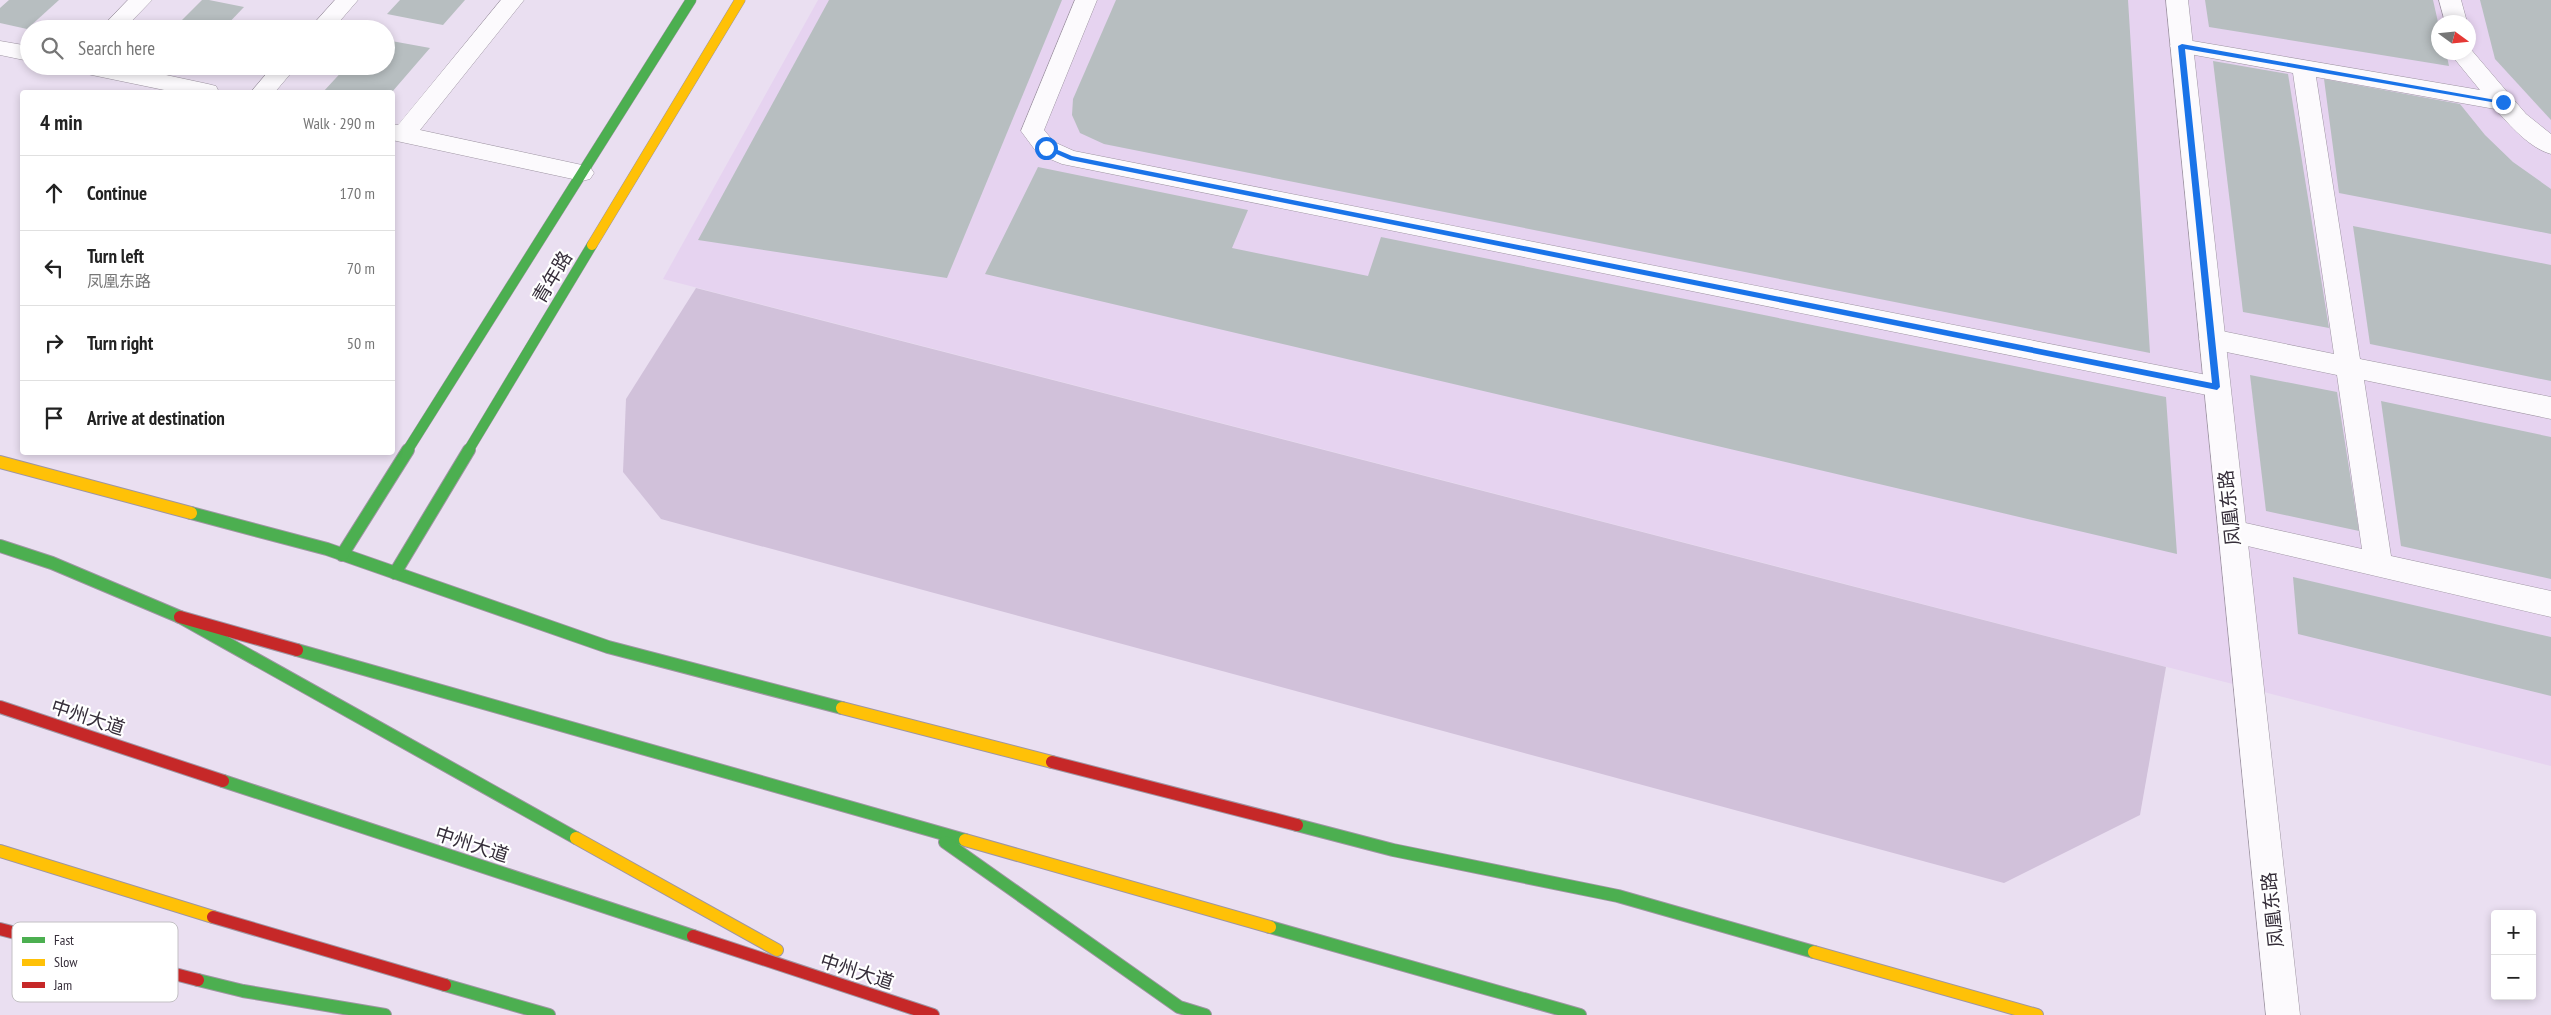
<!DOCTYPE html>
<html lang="en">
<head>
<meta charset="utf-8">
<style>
	body { margin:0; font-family:"PT Sans Narrow","Noto Sans SC",sans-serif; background:#f6f6f6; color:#222 }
	.controls { position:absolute; right:15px; bottom:15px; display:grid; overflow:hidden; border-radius:5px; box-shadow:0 2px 8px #0003 }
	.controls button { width:45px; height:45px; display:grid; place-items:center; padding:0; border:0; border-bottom:1px solid #e0e0e0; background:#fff; color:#222; font:25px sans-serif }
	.compass { position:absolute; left:2431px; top:15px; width:45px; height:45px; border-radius:50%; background:#fff; box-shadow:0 2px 8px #0003; rotate:105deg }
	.stop { position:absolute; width:15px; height:15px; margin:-11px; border:4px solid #1a73e8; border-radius:50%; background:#fff }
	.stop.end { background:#1a73e8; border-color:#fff; box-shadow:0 1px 5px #0008 }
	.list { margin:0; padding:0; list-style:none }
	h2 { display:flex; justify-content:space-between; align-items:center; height:65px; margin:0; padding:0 20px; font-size:21px }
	h2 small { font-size:16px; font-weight:400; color:#767676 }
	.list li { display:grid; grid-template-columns:32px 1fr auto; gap:15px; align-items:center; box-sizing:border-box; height:75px; padding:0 20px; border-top:1px solid #e0e0e0 }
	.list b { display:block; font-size:19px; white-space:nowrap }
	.list p { margin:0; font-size:16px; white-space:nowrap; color:#767676 }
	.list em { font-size:16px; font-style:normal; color:#767676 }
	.icon { flex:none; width:28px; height:28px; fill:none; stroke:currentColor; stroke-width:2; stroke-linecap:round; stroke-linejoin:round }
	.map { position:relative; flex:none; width:2551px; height:1015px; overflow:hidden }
	.search { position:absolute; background:#fff; box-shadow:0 2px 8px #0003; left:20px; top:20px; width:375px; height:55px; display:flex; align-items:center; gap:12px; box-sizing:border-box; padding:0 18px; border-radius:28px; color:#767676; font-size:19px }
	.panel { position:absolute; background:#fff; box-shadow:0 2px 8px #0003; left:20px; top:90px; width:375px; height:365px; border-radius:5px }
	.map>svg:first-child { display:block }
</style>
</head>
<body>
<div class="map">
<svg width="2551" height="1015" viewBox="0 0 2551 1015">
	<rect width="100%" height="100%" fill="#eadff1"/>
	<path fill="#e6d3f0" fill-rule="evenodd" d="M818 0H2551V766L663 279ZM2438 22H2468V52H2438Z"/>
	<polygon fill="#d1c1da" points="696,288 2166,667 2140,815 2004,883 661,519 623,472 626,399"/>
	<g fill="#b7bec0">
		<polygon points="9,0 59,0 27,29 0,23 0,8"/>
		<polygon points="202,0 209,0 244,7 223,29 173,29"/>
		<polygon points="400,0 465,0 443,25 387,14"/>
		<polygon points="829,0 1062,0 947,278 698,240"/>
		<polygon points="1116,0 2128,0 2150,353 1104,144 1080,133 1072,115 1073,99"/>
		<polygon points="2205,0 2433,0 2438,22 2438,52 2446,52 2449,66 2209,27"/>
		<polygon points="2480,0 2551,0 2551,120 2495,59"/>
		<polygon points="386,40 430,48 392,92 323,92 347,66 386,66"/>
		<polygon points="2213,61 2288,74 2329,328 2243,312"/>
		<polygon points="2324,79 2460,104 2485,135 2513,162 2551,189 2551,234 2339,193"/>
		<polygon points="1038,167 1248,210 1232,248 1368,276 1381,237 2166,397 2177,554 985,274"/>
		<polygon points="2353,226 2551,265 2551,381 2370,344"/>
		<polygon points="2250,375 2337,392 2359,531 2266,511"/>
		<polygon points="2381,401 2551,437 2551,579 2401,546"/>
		<polygon points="2293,577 2551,637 2551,696 2298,634"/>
	</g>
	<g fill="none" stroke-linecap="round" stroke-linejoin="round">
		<g stroke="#9e95a2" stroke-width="1">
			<g id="lane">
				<polygon points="128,0 152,0 124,29 100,29"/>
				<polygon points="335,0 358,0 333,29 309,29"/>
				<polygon points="501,0 524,0 420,130 582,165 590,167 594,173 590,179 582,181 392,140 392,124 398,125"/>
				<polygon points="1075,0 1097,0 1044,130 1054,142 1074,151 2217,377 2226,380 2230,387 2226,394 2217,397 1062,164 1038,154 1021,131"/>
				<polygon points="2439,0 2461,0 2467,22 2445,22"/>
				<path d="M2181 39 2480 90 2453 57 2452 52H2468V46L2526 114 2551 134V154C2529 148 2510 125 2495 109L2316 77 2360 359 2551 397V419L2364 380 2391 556 2551 591V617L2222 540 2218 532 2222 524 2232 520 2362 549 2337 375 2212 349 2203 346 2199 339 2203 332 2212 329 2334 354 2293 73 2173 51 2170 46 2173 41Z"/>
				<polygon points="0,41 29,46 29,61 0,55"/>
				<polygon points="76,66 124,66 208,84 216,86 219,92 174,92 87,74 79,71"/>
				<polygon points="273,66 297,66 275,92 251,92"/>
			</g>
		</g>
		<g stroke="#9e95a2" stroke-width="1">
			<polygon id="street" points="2166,0 2188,0 2300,1015 2266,1015"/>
		</g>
		<g stroke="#9e95a2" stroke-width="11">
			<g id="fast-far1">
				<polyline points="407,451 691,0"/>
				<polyline points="468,451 592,245"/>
			</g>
		</g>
		<g stroke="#9e95a2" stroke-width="14">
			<g id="fast">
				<polyline points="191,513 327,549 608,647 842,708"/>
				<polyline points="0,546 52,563 180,617 576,838"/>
				<polyline points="342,555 408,450"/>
				<polyline points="395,573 469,450"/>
				<polyline points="297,650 965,840"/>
				<polyline points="223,781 693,936"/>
				<polyline points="1297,825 1393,850 1618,896 1814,952"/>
				<polyline points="945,842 1179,1007 1205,1015"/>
				<polyline points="1270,927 1580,1015"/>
				<polyline points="198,980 243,991 385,1015"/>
				<polyline points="445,985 549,1015"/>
			</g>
		</g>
		<g stroke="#9e95a2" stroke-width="11">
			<polyline id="slow-far1" points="592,245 740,0"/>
		</g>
		<g stroke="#9e95a2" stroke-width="14">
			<g id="slow">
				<polyline points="0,462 191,513"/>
				<polyline points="842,708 1052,762"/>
				<polyline points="576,838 777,950"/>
				<polyline points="965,840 1270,927"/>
				<polyline points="0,851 213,917"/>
				<polyline points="1814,952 2037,1015"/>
			</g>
		</g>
		<g stroke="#9e95a2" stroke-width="14">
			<g id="jam">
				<polyline points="180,617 297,650"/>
				<polyline points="0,707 223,781"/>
				<polyline points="1052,762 1297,825"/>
				<polyline points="213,917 445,985"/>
				<polyline points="0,929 198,980"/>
				<polyline points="693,936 933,1015"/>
			</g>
		</g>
		<use href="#lane" fill="#fcfafd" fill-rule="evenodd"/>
		<use href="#street" fill="#fcfafd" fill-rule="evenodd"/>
		<use href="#fast-far1" stroke="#4caf50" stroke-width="10"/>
		<use href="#fast" stroke="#4caf50" stroke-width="12"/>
		<use href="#slow-far1" stroke="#ffc107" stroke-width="10"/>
		<use href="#slow" stroke="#ffc107" stroke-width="12"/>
		<use href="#jam" stroke="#c62828" stroke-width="12"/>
	</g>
	<polygon fill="#1a73e8" points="2182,44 2507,102 2503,104 2185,49 2220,387 2217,390 1070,160 1043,148 1046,145 1072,156 2212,383 2178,46"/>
	<g text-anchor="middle" stroke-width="4.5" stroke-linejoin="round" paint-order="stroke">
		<g font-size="19" fill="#362e3a" stroke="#fff">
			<text transform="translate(552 277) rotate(-59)" y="7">青年路</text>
			<text transform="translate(2229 508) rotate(-96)" y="7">凤凰东路</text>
			<text transform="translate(88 717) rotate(18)" y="7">中州大道</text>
			<text transform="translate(472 844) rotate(18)" y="7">中州大道</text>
			<text transform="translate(2272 910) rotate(-96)" y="7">凤凰东路</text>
			<text transform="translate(857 971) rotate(18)" y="7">中州大道</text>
		</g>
	</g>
	<rect x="12" y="922" width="166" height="80" rx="8" fill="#fff" stroke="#c3c0c4" stroke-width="1"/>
	<rect x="22" y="937" width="23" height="6" fill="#4caf50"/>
	<rect x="22" y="959" width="23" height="7" fill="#ffc107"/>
	<rect x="22" y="982" width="23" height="6" fill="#c62828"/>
	<g font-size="14" fill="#362e3a">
		<text x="54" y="945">Fast</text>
		<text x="54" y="967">Slow</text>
		<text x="54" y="990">Jam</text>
	</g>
</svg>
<div class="controls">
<button>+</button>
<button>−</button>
</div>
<svg class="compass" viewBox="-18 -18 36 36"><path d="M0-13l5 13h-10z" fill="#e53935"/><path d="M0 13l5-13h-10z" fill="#767676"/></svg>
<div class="stop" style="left:1046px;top:148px"></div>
<div class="stop end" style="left:2503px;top:102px"></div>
<div class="search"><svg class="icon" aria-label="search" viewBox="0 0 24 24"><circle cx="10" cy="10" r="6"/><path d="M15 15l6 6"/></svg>Search here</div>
<section class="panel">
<h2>4 min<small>Walk · 290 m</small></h2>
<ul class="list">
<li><svg class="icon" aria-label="ahead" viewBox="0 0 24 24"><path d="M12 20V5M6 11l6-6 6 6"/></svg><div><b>Continue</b></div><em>170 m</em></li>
<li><svg class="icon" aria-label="left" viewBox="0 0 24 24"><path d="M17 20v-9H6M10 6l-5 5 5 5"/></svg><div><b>Turn left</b><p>凤凰东路</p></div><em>70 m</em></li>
<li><svg class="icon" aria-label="right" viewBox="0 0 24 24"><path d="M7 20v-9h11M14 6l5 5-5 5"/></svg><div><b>Turn right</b></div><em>50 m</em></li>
<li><svg class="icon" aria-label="arrive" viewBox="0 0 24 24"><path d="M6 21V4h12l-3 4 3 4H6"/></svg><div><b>Arrive at destination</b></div></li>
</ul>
</section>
</div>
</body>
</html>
